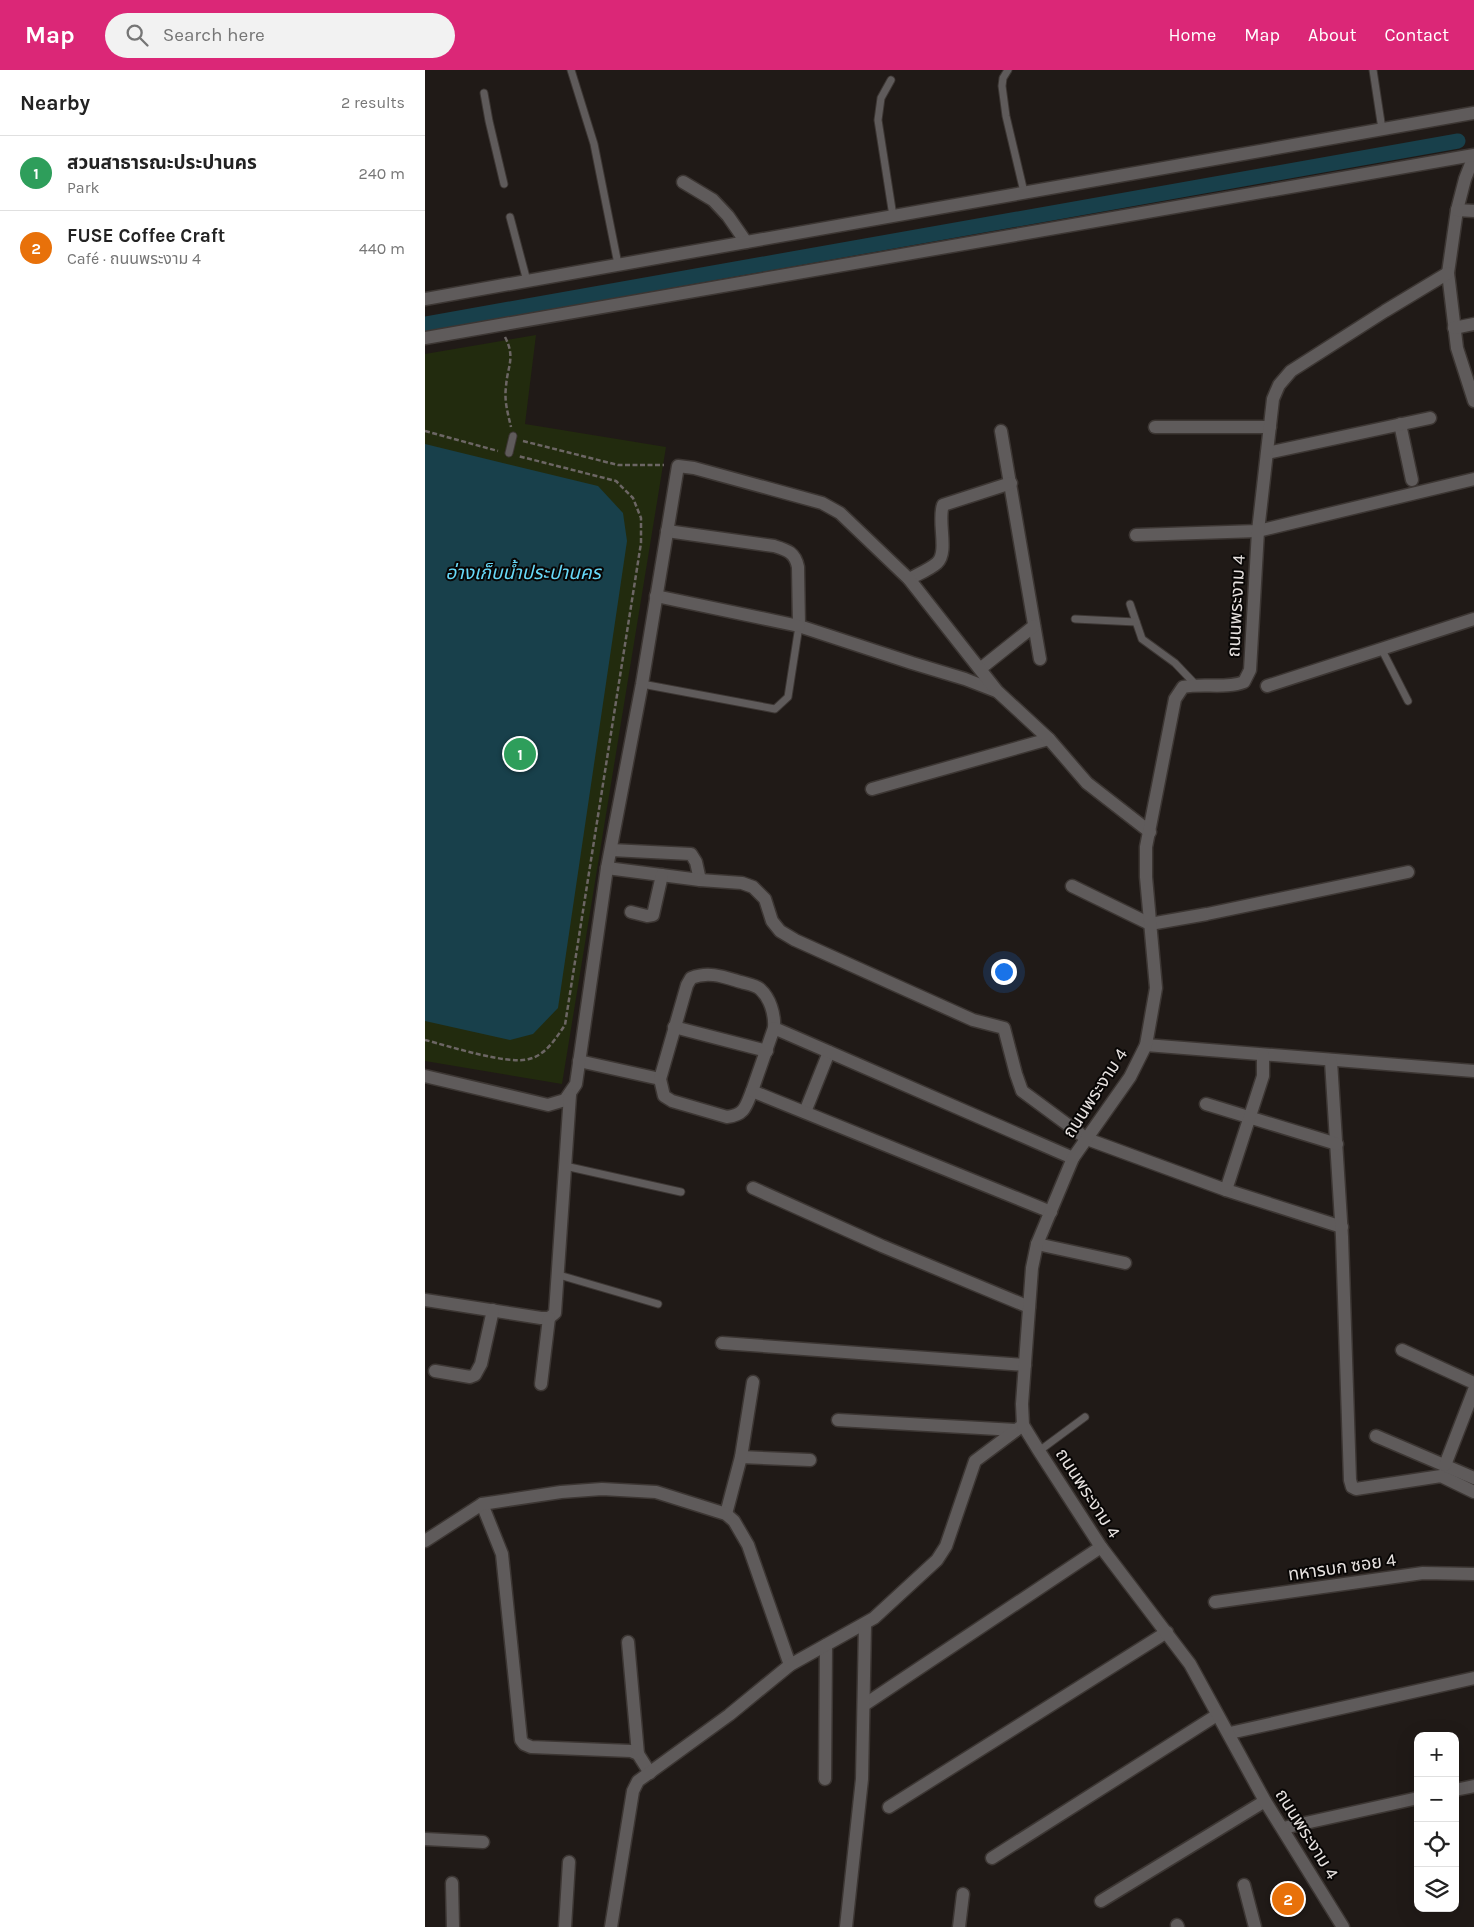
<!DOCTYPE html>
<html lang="en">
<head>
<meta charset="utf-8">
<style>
	body { margin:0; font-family:Karla,"Noto Sans Thai",sans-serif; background:#f2f2f2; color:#222 }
	.controls { position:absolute; right:15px; bottom:15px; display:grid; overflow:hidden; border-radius:10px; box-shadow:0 5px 20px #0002 }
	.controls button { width:45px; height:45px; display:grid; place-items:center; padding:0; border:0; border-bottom:1px solid #e0e0e0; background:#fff; color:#222; font:25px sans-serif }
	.you { position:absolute; left:578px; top:901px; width:18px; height:18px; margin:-12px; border:4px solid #fff; border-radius:50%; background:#1a73e8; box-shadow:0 0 0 8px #1a73e833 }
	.badge { display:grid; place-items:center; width:32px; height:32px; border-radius:50%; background:#db2777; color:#fff; font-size:16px; font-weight:700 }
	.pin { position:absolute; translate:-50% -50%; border:2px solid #fff; box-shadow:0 1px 5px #0006 }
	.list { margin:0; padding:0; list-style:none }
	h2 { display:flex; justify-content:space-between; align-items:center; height:65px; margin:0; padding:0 20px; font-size:21px }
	h2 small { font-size:16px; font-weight:400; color:#767676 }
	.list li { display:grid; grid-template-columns:32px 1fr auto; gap:15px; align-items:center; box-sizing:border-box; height:75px; padding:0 20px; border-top:1px solid #e0e0e0 }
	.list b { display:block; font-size:19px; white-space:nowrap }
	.list p { margin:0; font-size:16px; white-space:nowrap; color:#767676 }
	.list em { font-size:16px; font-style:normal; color:#767676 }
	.icon { flex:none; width:28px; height:28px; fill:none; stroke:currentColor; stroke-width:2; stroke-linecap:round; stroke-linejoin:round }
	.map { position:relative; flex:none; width:1049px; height:1857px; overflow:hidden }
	header { display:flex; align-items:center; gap:30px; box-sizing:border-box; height:70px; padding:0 25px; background:#db2777; color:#fff }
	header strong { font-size:24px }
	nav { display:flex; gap:28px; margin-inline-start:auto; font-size:18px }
	.search { width:350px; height:45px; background:#f2f2f2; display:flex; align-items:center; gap:12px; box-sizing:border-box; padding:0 18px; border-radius:28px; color:#767676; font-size:19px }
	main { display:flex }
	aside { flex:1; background:#fff }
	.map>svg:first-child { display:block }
</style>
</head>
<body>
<header>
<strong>Map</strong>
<div class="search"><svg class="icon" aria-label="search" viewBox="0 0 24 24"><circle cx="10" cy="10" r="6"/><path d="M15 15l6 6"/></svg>Search here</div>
<nav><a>Home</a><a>Map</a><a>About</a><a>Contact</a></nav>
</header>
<main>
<aside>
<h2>Nearby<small>2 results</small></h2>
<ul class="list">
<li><span class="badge" style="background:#2e9e5b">1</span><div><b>สวนสาธารณะประปานคร</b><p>Park</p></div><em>240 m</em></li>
<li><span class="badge" style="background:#e8710a">2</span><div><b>FUSE Coffee Craft</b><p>Café · ถนนพระงาม 4</p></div><em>440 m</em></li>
</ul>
</aside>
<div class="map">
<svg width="1049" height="1857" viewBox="0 0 1049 1857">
	<rect width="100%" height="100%" fill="#201a17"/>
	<polygon fill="#222b0e" points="111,265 100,354 241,377 137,1014 0,991 0,284"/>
	<polygon fill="#18404b" points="0,374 173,416 198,443 202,471 133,938 108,964 85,970 0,951"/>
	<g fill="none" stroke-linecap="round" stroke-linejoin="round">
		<polyline stroke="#18404b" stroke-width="15" points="0,254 1033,71"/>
		<g stroke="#3c3633" stroke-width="9">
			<g id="lane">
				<polyline points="146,0 169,74 193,194"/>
				<polyline points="583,0 578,8 577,16 581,46 599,122"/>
				<polyline points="948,0 957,59"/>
				<polyline points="466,10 456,28 453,50 468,146"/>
				<polyline points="59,23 64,51 79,114"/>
				<polyline points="85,147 102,211"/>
				<polyline points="84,383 88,366"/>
				<polyline points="705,534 717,569 750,593 771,615"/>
				<polyline points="650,549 711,552"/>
				<polyline points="957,580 983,631"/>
				<polyline points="217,614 350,639 363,627 374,556"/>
				<polyline points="140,1096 256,1122"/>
				<polyline points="134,1205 233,1234"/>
				<polyline points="614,1381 660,1347"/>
			</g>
		</g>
		<g stroke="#3c3633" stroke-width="15">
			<g id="street">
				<polyline points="1049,86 1040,109 1032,140 1023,203 1032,278 1049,331"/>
				<polyline points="258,112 288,130 303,146 321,172"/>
				<polyline points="1032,140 1049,141"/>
				<polyline points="0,229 1049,43"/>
				<polyline points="1029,258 1049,254"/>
				<polyline points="0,268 1049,85"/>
				<polyline points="975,354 987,410"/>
				<polyline points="730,357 845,357"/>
				<polyline points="576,361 615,589"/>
				<polyline points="842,383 1005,348"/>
				<path d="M242 461 349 476C362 480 370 482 373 497L374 556 487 593 540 609 571 621"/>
				<polyline points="711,465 833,461 1049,409"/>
				<path d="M484 509C493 504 504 500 512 493 524 482 512 451 518 435L586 413"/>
				<polyline points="231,526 374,556"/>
				<polyline points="555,599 609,556"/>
				<polyline points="842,616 1049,549"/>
				<polyline points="447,719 624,669"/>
				<polyline points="186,780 266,784 271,792 275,810"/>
				<polyline points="182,798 275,810 317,813 328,817 340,829 347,851 355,861 370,870 548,950 579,958 591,1004 597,1021 662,1069 801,1120 917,1157"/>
				<polyline points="647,816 725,854 782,844 983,802"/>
				<polyline points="206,842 222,846 228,845 237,805"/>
				<polyline points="249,957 342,981"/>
				<polyline points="721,975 1049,1001"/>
				<polyline points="154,991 235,1009"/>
				<polyline points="906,991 917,1167 925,1410 927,1417 931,1419 1016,1406 1049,1422"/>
				<polyline points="0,1006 123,1035 140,1030 151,1014 182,798 217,614 253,396 269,398 397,433 415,443 484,509 572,621 624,669 662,713 725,762"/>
				<path d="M327 1021C321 1036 320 1045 302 1047L247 1031 239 1026 235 1009 262 915 266 908C284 901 299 907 316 912 322 914 330 915 335 919 345 928 350 944 349 958"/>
				<polyline points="781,1034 912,1074"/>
				<polyline points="380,1042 404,982"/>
				<polyline points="328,1118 457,1176 604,1237"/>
				<polyline points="801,1120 838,1006 838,985"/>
				<polyline points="626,1142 327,1021 349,958 648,1088"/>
				<polyline points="612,1174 700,1193"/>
				<polyline points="0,1230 116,1248 124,1248 130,1243 145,1025"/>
				<polyline points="297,1273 600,1295"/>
				<polyline points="977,1280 1049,1313"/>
				<polyline points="10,1301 45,1307 50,1305 56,1294 68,1240"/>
				<polyline points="116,1314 124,1248"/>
				<polyline points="413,1350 591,1360"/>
				<polyline points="951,1366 1049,1408"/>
				<polyline points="316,1387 385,1390"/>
				<polyline points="1020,1395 1049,1320"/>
				<polyline points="57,1434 77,1484 96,1670 99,1674 106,1677 206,1681 213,1684 225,1703"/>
				<polyline points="301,1444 316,1387 328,1312"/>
				<polyline points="0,1471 57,1434 136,1422 177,1419 231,1422 301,1444 309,1451 323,1475 365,1595"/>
				<polyline points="790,1532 998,1503 1049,1504"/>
				<polyline points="203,1572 213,1684"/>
				<polyline points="439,1635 676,1477"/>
				<polyline points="805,1663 1049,1608"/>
				<polyline points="400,1709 401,1575"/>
				<polyline points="1030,1720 1049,1716"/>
				<polyline points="464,1737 742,1562"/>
				<polyline points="858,1758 993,1728"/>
				<polyline points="0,1769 58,1772"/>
				<polyline points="567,1788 792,1645"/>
				<polyline points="27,1813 28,1857"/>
				<polyline points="819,1815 830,1857"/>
				<polyline points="676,1831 840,1731"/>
				<polyline points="752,1855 753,1857"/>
				<polyline points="140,1857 144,1792"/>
				<polyline points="186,1857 208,1721 213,1711 304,1645 365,1595 449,1548 512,1490 521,1476 550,1391 598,1355"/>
				<polyline points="421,1857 437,1709 440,1555"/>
				<polyline points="534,1857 538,1824"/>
				<path d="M918 1857 840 1731 765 1594 676 1477 614 1381 598 1355 597 1334 607 1198 612 1174 648 1088 705 1007 721 975 731 918 721 807V777L750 629 758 617C778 613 801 619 819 612L825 600 833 461 848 329 854 315 866 301 960 241 1023 203"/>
			</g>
		</g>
		<g stroke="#6c6664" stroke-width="2.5" stroke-dasharray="5 2.5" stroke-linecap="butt">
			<path d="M80 267C91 288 82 297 81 317 79 331 83 344 86 357"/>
			<polyline points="0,361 73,381"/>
			<polyline points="98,371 193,395 239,395"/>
			<path d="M0 970C24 976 82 995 104 989 121 985 131 968 140 955L216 473V448L208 428 191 411 93 386"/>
		</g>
		<use href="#lane" stroke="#5f5b5b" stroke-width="7"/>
		<use href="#street" stroke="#5f5b5b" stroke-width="12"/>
	</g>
	<g text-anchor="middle" stroke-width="4" stroke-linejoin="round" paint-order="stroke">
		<g font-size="18" fill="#e7e2e0" stroke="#080605">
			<text transform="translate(811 536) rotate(-87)" y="6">ถนนพระงาม 4</text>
			<text transform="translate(670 1023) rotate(-57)" y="6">ถนนพระงาม 4</text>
			<text transform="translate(663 1423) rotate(57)" y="6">ถนนพระงาม 4</text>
			<text transform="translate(917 1497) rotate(-8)" y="6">ทหารบก ซอย 4</text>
			<text transform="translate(882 1764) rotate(58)" y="6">ถนนพระงาม 4</text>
		</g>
		<g font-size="19" font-style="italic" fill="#68d9f8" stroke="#080605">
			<text x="98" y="509">อ่างเก็บน้ำประปานคร</text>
		</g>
	</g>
</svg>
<div class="controls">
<button>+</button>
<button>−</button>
<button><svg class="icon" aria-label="locate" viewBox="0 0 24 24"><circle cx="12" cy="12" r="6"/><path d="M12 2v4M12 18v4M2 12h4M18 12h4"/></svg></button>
<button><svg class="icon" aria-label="layers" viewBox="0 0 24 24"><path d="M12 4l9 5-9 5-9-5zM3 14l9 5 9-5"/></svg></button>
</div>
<div class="you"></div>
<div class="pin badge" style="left:95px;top:684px;background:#2e9e5b">1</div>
<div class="pin badge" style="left:863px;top:1829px;background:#e8710a">2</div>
</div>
</main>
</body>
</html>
